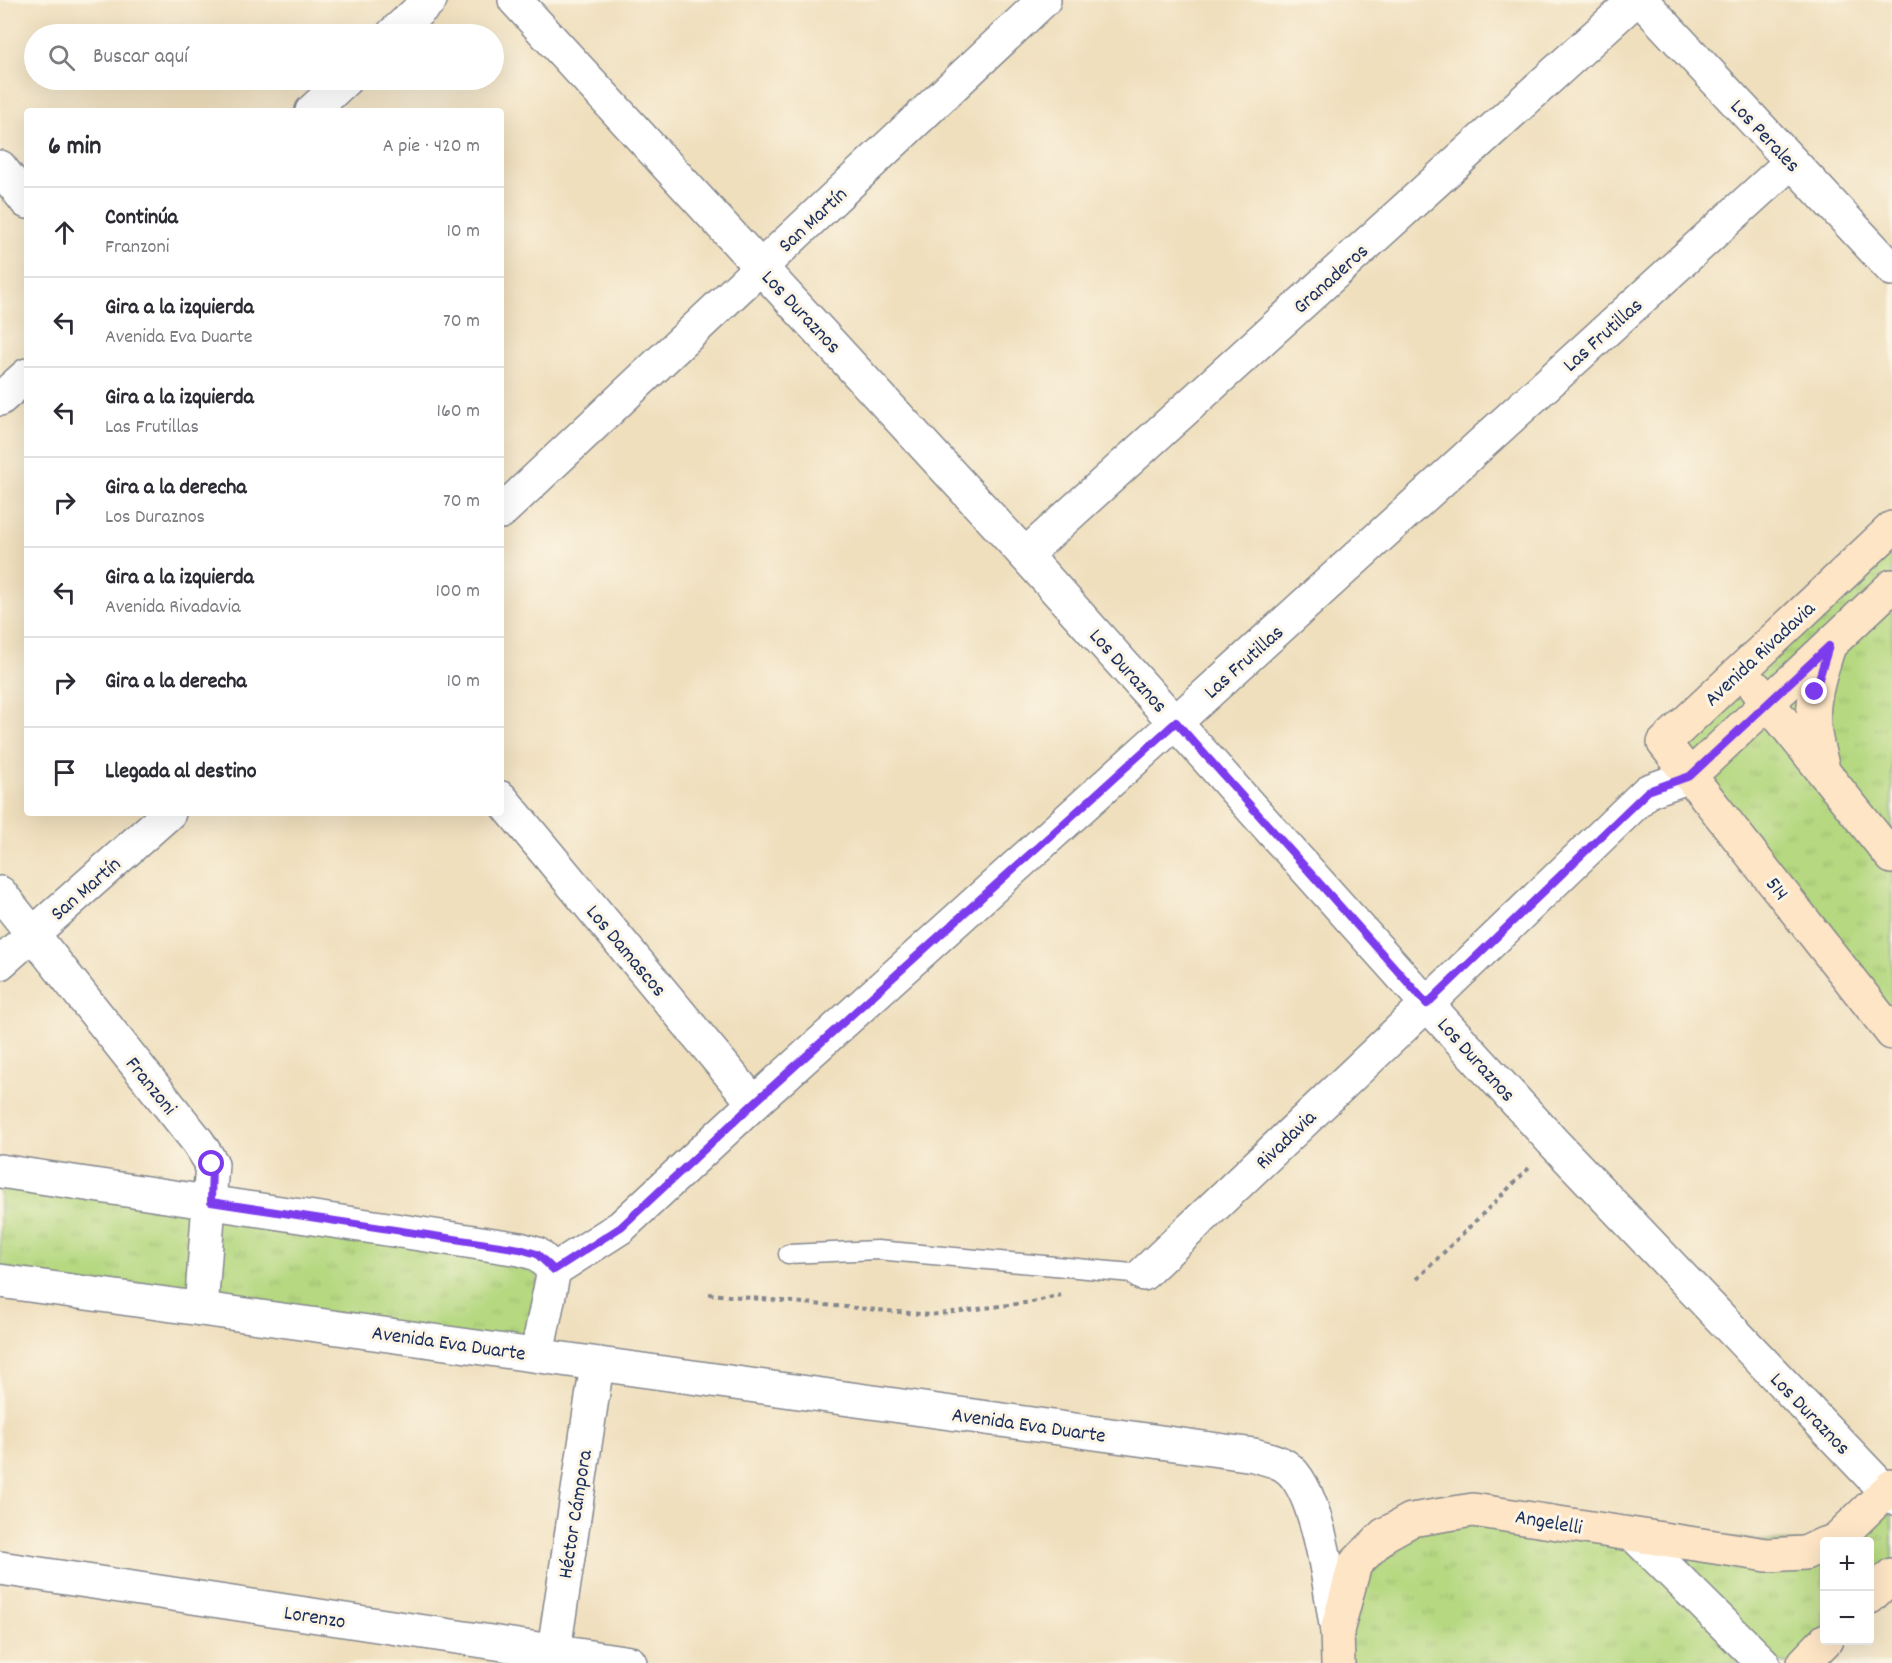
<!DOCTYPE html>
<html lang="es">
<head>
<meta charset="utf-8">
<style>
	body { margin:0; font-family:Dekko,sans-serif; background:#f7f7f7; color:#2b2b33 }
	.controls { position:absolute; right:18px; bottom:18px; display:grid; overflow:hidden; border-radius:6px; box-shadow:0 6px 24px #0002 }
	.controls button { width:54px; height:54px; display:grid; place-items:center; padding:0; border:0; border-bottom:2px solid #e1e1e2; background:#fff; color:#2b2b33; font:30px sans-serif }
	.stop { position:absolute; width:18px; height:18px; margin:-14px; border:4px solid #7c3aed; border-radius:50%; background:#fff }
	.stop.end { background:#7c3aed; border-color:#fff; box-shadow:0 2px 6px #0008 }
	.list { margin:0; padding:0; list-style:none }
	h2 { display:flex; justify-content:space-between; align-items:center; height:78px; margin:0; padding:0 24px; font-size:26px }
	h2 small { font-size:20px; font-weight:400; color:#7c7c81 }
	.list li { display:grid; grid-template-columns:39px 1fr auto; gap:18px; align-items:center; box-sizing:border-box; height:90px; padding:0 24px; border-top:2px solid #e1e1e2 }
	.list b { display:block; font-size:22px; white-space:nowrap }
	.list p { margin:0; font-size:20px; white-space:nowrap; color:#7c7c81 }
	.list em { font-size:20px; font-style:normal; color:#7c7c81 }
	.icon { flex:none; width:33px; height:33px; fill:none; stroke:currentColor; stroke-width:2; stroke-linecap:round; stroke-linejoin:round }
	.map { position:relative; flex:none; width:1892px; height:1663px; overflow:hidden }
	.search { position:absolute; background:#fff; box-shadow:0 6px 24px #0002; left:24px; top:24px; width:480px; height:66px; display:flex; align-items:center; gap:15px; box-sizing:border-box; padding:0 21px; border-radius:33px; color:#7c7c81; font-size:22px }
	.panel { position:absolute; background:#fff; box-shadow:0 6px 24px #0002; left:24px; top:108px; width:480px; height:708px; border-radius:6px }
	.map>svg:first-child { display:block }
</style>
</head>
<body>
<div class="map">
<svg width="1892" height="1663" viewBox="0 0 1892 1663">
	<defs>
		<pattern id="grass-tufts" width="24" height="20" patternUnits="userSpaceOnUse" patternTransform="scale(1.5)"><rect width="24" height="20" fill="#b5d880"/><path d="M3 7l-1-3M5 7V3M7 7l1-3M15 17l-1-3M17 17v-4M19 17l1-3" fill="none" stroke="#9bba71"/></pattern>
	</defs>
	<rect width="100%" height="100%" fill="#fcf5e5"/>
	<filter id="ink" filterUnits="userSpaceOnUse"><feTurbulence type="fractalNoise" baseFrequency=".0167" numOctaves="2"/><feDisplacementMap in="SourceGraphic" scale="12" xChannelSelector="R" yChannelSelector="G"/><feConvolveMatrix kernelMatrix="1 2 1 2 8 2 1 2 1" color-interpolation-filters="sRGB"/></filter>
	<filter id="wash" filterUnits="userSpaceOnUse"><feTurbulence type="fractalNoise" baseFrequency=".008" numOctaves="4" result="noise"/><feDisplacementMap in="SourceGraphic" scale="24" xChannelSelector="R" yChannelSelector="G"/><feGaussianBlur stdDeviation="1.35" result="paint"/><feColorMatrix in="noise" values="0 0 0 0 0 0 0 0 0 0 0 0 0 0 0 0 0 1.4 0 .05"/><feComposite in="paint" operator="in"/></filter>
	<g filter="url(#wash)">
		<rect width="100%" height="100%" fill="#efdfbd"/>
		<g fill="url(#grass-tufts)" stroke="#68846f" stroke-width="1.5">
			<polygon points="1892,528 1892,1033 1664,743"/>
			<polygon points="0,1171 537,1254 537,1354 0,1281"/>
			<polygon points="1892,1486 1892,1575 1870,1597 1870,1542 1831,1542"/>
			<polygon points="1411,1520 1824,1544 1824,1640 1804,1663 1338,1663 1355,1564"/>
		</g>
	</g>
	<g filter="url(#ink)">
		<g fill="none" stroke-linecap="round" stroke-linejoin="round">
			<g stroke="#85878e" stroke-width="21">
				<polyline id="service" points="788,1254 877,1250 1143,1274"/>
			</g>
			<g stroke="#85878e" stroke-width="36">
				<g id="minor">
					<polyline points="1641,0 1892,269"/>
					<polyline points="393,34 430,0"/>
					<polyline points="312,111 345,80"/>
					<polyline points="0,167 27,202"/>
					<polyline points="0,399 27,375"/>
					<polyline points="501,512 1044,0"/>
					<polyline points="1025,555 1635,0"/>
					<polyline points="1176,722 1791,162"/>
					<polyline points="501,798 754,1103"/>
					<polyline points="0,893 198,1142 212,1164 201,1309"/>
					<polyline points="0,963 169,813"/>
					<polyline points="1143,1274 1427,1004 1554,1143 1892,1498"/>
					<polyline points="0,1568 630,1663"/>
					<polyline points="552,1663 597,1365"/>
				</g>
			</g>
			<g stroke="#85878e" stroke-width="36">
				<g id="tertiary">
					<polyline points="515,0 1025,555 1427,1004 1648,791 1690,776"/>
					<polyline points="0,1171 520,1249 537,1254 554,1270 537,1354"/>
					<polyline points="554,1270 621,1227 754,1103 1176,722"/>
					<path d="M0 1281 1254 1455C1263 1458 1276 1460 1285 1466 1319 1488 1330 1591 1337 1631"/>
					<polyline points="1635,1536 1763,1663"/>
				</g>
			</g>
			<g stroke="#85878e" stroke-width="36">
				<g id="secondary">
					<polyline points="1892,528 1664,743 1892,1033"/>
					<polyline points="1756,688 1892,857"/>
					<path d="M1822 765C1808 715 1812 699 1828 649"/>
					<polyline points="1690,776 1892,586"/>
					<polyline points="1831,1542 1838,1538 1892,1486"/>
					<polyline points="1870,1597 1892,1575"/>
					<polyline points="1338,1663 1337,1631 1355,1564 1384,1535 1411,1520 1473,1510 1767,1555 1805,1553 1824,1544"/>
					<polyline points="1804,1663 1826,1640"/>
				</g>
			</g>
			<g stroke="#85878e" stroke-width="4" stroke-dasharray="4.5 4.5" stroke-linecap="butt">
				<polyline points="1417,1279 1530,1167"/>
				<polyline points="709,1294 930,1315 1032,1302 1061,1295"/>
			</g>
			<use href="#service" stroke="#fff" stroke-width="18"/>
			<use href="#minor" stroke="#fff" stroke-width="33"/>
			<use href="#tertiary" stroke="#fff" stroke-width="33"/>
			<use href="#secondary" stroke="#fde5c5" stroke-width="33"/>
		</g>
	</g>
	<g fill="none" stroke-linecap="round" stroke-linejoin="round" filter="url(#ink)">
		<polyline stroke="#7c3aed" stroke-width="8" points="212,1164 211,1202 520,1249 537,1254 554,1270 621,1227 754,1103 1176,722 1427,1004 1648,791 1690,776 1829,646 1815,692"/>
	</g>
	<g text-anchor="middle" stroke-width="6" stroke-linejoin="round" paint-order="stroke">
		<g font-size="21" fill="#1b2f5e" stroke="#fcf5e5">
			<text transform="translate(1766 135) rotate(47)" y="7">Los Perales</text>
			<text transform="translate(812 219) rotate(-43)" y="7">San Martín</text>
			<text transform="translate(1330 278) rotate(-42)" y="7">Granaderos</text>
			<text transform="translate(802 311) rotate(47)" y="7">Los Duraznos</text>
			<text transform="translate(1602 334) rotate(-42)" y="7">Las Frutillas</text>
			<text transform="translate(1759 653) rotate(-43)" y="7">Avenida Rivadavia</text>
			<text transform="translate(1243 661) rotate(-42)" y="7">Las Frutillas</text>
			<text transform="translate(1129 670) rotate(48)" y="7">Los Duraznos</text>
			<text transform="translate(85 888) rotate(-41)" y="7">San Martín</text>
			<text transform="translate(1778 888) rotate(52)" y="7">514</text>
			<text transform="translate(627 950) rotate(50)" y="7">Los Damascos</text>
			<text transform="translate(1477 1059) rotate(48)" y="7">Los Duraznos</text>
			<text transform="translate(152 1085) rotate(51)" y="7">Franzoni</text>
			<text transform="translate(1285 1139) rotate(-44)" y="7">Rivadavia</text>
			<text transform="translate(449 1342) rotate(8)" y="7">Avenida Eva Duarte</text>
			<text transform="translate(1811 1413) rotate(46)" y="7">Los Duraznos</text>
			<text transform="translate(1029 1424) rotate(8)" y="7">Avenida Eva Duarte</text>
			<text transform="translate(574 1514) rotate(-81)" y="7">Héctor Cámpora</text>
			<text transform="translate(1549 1521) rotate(10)" y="7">Angelelli</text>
			<text transform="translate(315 1616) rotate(9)" y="7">Lorenzo</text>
		</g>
	</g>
</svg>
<div class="controls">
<button>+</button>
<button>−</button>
</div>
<div class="stop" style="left:212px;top:1164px"></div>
<div class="stop end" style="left:1815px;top:692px"></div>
<div class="search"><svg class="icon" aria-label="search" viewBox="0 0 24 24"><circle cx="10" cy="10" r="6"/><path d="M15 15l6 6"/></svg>Buscar aquí</div>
<section class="panel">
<h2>6 min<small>A pie · 420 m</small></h2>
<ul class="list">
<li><svg class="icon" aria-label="ahead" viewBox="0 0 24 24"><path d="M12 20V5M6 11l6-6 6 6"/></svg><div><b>Continúa</b><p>Franzoni</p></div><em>10 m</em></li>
<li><svg class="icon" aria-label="left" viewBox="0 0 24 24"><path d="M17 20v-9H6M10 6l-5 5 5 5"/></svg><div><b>Gira a la izquierda</b><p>Avenida Eva Duarte</p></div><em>70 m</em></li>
<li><svg class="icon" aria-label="left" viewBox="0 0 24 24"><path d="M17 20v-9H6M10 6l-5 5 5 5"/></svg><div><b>Gira a la izquierda</b><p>Las Frutillas</p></div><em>160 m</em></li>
<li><svg class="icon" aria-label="right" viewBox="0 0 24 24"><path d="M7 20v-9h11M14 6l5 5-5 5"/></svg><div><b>Gira a la derecha</b><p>Los Duraznos</p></div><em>70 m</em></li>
<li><svg class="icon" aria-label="left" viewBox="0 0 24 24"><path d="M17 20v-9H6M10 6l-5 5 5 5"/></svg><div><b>Gira a la izquierda</b><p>Avenida Rivadavia</p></div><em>100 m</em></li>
<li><svg class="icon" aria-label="right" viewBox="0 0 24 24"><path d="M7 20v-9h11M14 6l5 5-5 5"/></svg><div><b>Gira a la derecha</b></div><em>10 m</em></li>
<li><svg class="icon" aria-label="arrive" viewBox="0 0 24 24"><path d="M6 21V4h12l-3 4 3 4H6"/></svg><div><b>Llegada al destino</b></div></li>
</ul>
</section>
</div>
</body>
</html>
